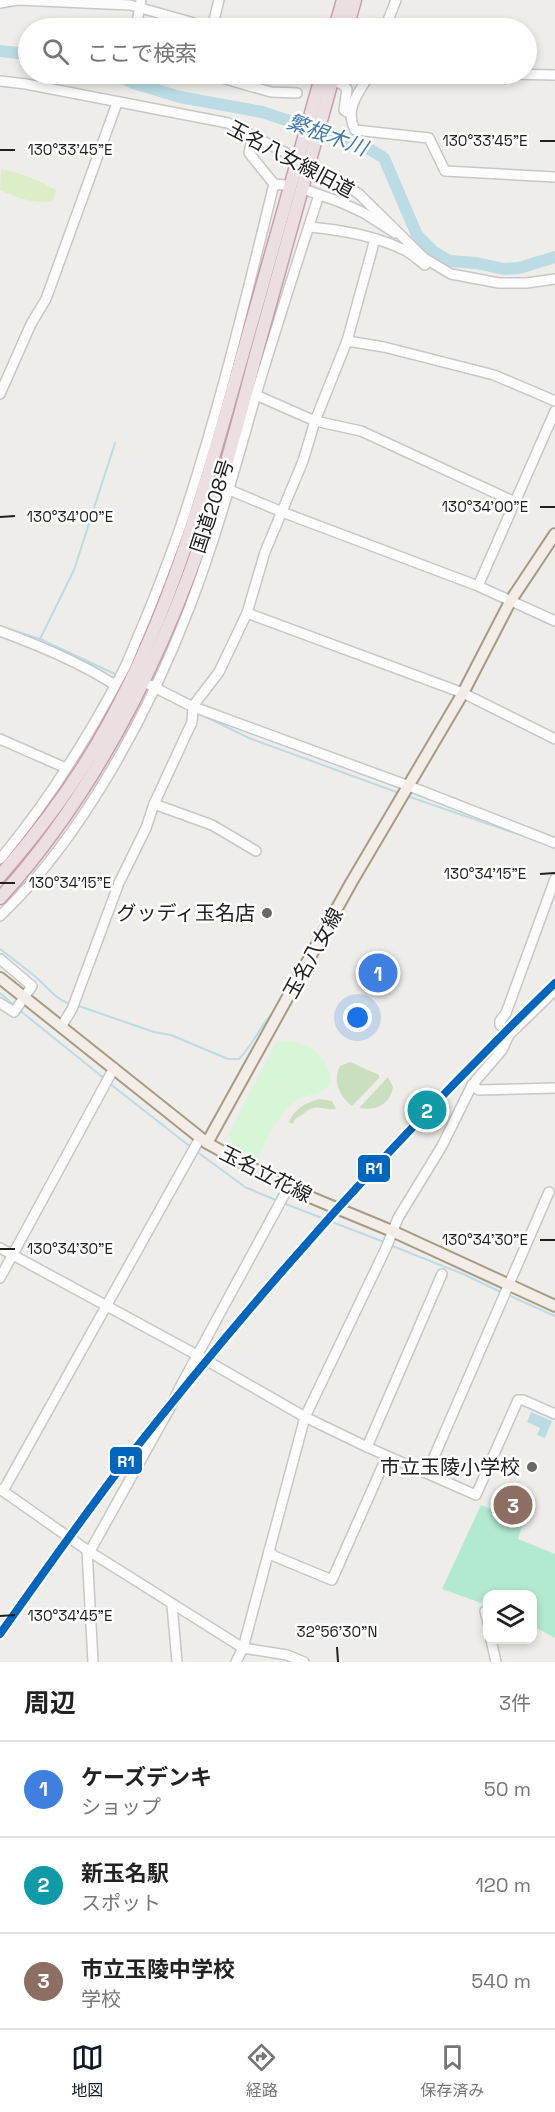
<!DOCTYPE html>
<html lang="ja">
<head>
<meta charset="utf-8">
<style>
	body { margin:0; font-family:"Space Grotesk","Noto Sans JP",sans-serif; background:#f6f6f6; color:#222 }
	.controls { position:absolute; right:18px; bottom:18px; display:grid; overflow:hidden; border-radius:12px; box-shadow:0 3px 9px #0003 }
	.controls button { width:54px; height:54px; display:grid; place-items:center; padding:0; border:0; border-bottom:2px solid #e0e0e0; background:#fff; color:#222; font:30px sans-serif }
	.you { position:absolute; left:358px; top:1018px; width:21px; height:21px; margin:-15px; border:4px solid #fff; border-radius:50%; background:#1a73e8; box-shadow:0 0 0 9px #1a73e833 }
	.badge { display:grid; place-items:center; width:39px; height:39px; border-radius:50%; background:#111827; color:#fff; font-size:20px; font-weight:700 }
	.pin { position:absolute; translate:-50% -50%; border:3px solid #fff; box-shadow:0 2px 6px #0006 }
	.list { margin:0; padding:0; list-style:none }
	h2 { display:flex; justify-content:space-between; align-items:center; height:78px; margin:0; padding:0 24px; font-size:26px }
	h2 small { font-size:20px; font-weight:400; color:#767676 }
	.list li { display:grid; grid-template-columns:39px 1fr auto; gap:18px; align-items:center; box-sizing:border-box; height:96px; padding:0 24px; border-top:2px solid #e0e0e0 }
	.list b { display:block; font-size:22px; white-space:nowrap }
	.list p { margin:0; font-size:20px; white-space:nowrap; color:#767676 }
	.list em { font-size:20px; font-style:normal; color:#767676 }
	.icon { flex:none; width:33px; height:33px; fill:none; stroke:currentColor; stroke-width:2; stroke-linecap:round; stroke-linejoin:round }
	.map { position:relative; flex:none; width:555px; height:1662px; overflow:hidden }
	.search { position:absolute; background:#fff; box-shadow:0 3px 9px #0003; left:18px; right:18px; top:18px; height:66px; display:flex; align-items:center; gap:15px; box-sizing:border-box; padding:0 21px; border-radius:33px; color:#767676; font-size:22px }
	.sheet { height:366px; background:#fff }
	nav { display:flex; justify-content:space-around; align-items:center; box-sizing:border-box; height:84px; border-top:2px solid #e0e0e0; background:#fff; font-size:16px; color:#767676 }
	nav a { display:grid; justify-items:center; gap:3px }
	nav .on { color:#111827 }
	.map>svg:first-child { display:block }
</style>
</head>
<body>
<div class="map">
<svg width="555" height="1662" viewBox="0 0 555 1662">
	<rect width="100%" height="100%" fill="#efedea"/>
	<path fill="#dceec7" d="M1 169C21 173 39 180 56 190L53 201C35 205 16 197 0 190Z"/>
	<g fill="#cadfbd">
		<path d="M350 1062 379 1075V1078L352 1106C340 1097 332 1081 340 1066Z"/>
		<path d="M388 1077 393 1087C390 1105 375 1111 359 1108Z"/>
		<path d="M319 1099 332 1101 336 1109C321 1111 317 1102 303 1114 298 1118 295 1117 293 1124L289 1122C295 1108 304 1104 319 1099Z"/>
	</g>
	<path fill="#d7f6d7" d="M277 1041C307 1040 326 1051 331 1081 325 1095 311 1093 299 1099 279 1110 267 1140 258 1159 245 1152 230 1149 229 1133Z"/>
	<polygon fill="#b2e9d1" points="481,1505 523,1523 518,1539 555,1554 555,1638 533,1626 532,1594 488,1594 487,1602 483,1600 481,1603 442,1589"/>
	<polygon fill="#bbdce4" points="531,1412 552,1421 545,1438 537,1435 540,1428 527,1422"/>
	<g fill="none" stroke-linecap="round" stroke-linejoin="round">
		<g stroke="#bbdce4" stroke-width="2">
			<polyline points="0,626 40,639 117,675"/>
			<polyline points="40,639 74,570 115,443"/>
			<polyline points="159,695 168,699"/>
			<polyline points="198,713 249,738 399,793"/>
			<polyline points="407,796 529,838"/>
			<path d="M0 949C13 959 27 969 39 980 49 989 57 1000 70 1004"/>
			<polyline points="0,993 14,1005"/>
			<path d="M76 1005 154 1032 171 1035 228 1059H239C252 1046 259 1028 271 1015"/>
			<polyline points="18,1009 105,1079"/>
			<polyline points="109,1083 192,1148"/>
			<polyline points="196,1151 245,1187 278,1201"/>
			<polyline points="283,1203 384,1242"/>
			<polyline points="390,1245 463,1274 503,1293"/>
			<polyline points="508,1295 555,1316"/>
		</g>
		<g stroke="#bbdce4" stroke-width="12">
			<polyline points="0,51 28,54"/>
			<polyline points="115,74 133,83 180,97 262,112 338,137 371,150 384,158 417,235 434,252 449,261 476,263 504,269 519,268 555,257"/>
		</g>
		<g stroke="#c8c7c6" stroke-width="12">
			<g id="minor">
				<polyline points="0,3 17,0 130,5 212,28"/>
				<polyline points="136,28 141,0"/>
				<polyline points="212,28 219,0"/>
				<polyline points="385,28 396,0"/>
				<polyline points="208,74 271,92 297,93"/>
				<path d="M370 74C359 92 344 109 355 130L429 138 445 171 555 177"/>
				<polyline points="507,74 555,75"/>
				<polyline points="0,81 26,84 228,123 340,181 359,194 424,258 451,274 499,283 527,283 555,279"/>
				<polyline points="332,81 342,84 347,89 344,110 347,112 350,111"/>
				<polyline points="253,135 249,153 274,184 285,185"/>
				<polyline points="309,191 340,202 364,213 395,233"/>
				<path d="M310 227C341 230 373 235 402 249 410 252 418 260 425 265"/>
				<polyline points="347,341 384,347 494,375 555,401"/>
				<polyline points="0,394 31,324 46,299 117,103"/>
				<polyline points="256,395 315,421 361,431 515,502"/>
				<polyline points="225,488 282,512 478,586 555,621"/>
				<polyline points="478,586 555,411"/>
				<polyline points="247,613 463,693 555,739"/>
				<path d="M0 631C40 646 79 662 115 685"/>
				<polyline points="150,685 191,706 409,786 555,843"/>
				<polyline points="0,739 66,768"/>
				<polyline points="256,851 212,825 154,804 192,722 193,706 219,672 247,613 265,552 303,461 315,421 347,341 375,239"/>
				<path d="M0 859C48 802 87 739 122 673 129 660 134 645 140 632 154 599 166 567 178 534 217 419 245 302 274 184"/>
				<path d="M0 916C82 838 150 711 190 606 216 538 235 468 255 398 275 330 297 263 319 195"/>
				<polyline points="0,959 32,986 14,1012 0,1003"/>
				<polyline points="61,1027 72,1009 119,883 146,828 154,804"/>
				<polyline points="509,1035 500,1025 500,1021 506,1013 555,879"/>
				<polyline points="472,1085 479,1090 555,1088"/>
				<polyline points="0,1248 197,1355 305,1417 367,1447 476,1495 518,1400 523,1400 555,1414"/>
				<polyline points="0,1278 114,1068"/>
				<polyline points="367,1447 442,1274"/>
				<polyline points="427,1473 549,1192"/>
				<polyline points="0,1489 87,1550 243,1648 287,1655 304,1662"/>
				<polyline points="3,1491 200,1138"/>
				<polyline points="87,1550 93,1662"/>
				<polyline points="90,1551 171,1406 180,1387 288,1188"/>
				<polyline points="269,1551 274,1556 332,1580 387,1456"/>
				<polyline points="172,1605 177,1662"/>
				<polyline points="485,1611 488,1623"/>
				<polyline points="491,1640 496,1662"/>
				<polyline points="236,1662 243,1648 305,1417 386,1248 398,1218 442,1146 472,1085 502,1050 509,1035 555,990"/>
			</g>
		</g>
		<g stroke="#a69b85" stroke-width="14">
			<g id="major">
				<polyline points="0,978 207,1143 288,1188 392,1231 555,1306"/>
				<polyline points="207,1143 351,883 463,693 511,600 555,534"/>
			</g>
		</g>
		<g stroke="#c79eab" stroke-width="15">
			<g id="highway">
				<polyline points="335,28 343,0"/>
				<polyline points="347,28 355,0"/>
				<path d="M0 876C42 828 80 777 110 721 170 613 204 492 237 374 266 274 293 173 322 74"/>
				<path d="M0 898C106 781 174 634 220 484 233 443 244 400 255 358 282 263 308 168 334 74"/>
			</g>
		</g>
		<use href="#minor" stroke="#fdfcfc" stroke-width="9"/>
		<use href="#major" stroke="#f2ede6" stroke-width="10"/>
		<use href="#highway" stroke="#ecdfe2" stroke-width="12"/>
		<g stroke="#fff" stroke-width="12">
			<path id="rail-1" d="M0 1634C42 1575 84 1515 128 1458 260 1290 402 1131 555 983"/>
		</g>
		<use href="#rail-1" stroke="#0065bd" stroke-width="8"/>
	</g>
	<path fill="none" stroke="#212121" stroke-width="2" d="M540 141H555M0 150H15M540 507H555M0 517 15 516M540 874 555 873M0 883H15M540 1240H555M0 1249H15M0 1616 15 1615M337 1647 338 1662"/>
	<g fill="#696867" stroke="#fff" stroke-width="2">
		<circle cx="267" cy="913" r="6"/>
		<circle cx="532" cy="1467" r="6"/>
	</g>
	<g text-anchor="middle" stroke-width="5" stroke-linejoin="round" paint-order="stroke">
		<g font-size="20" fill="#212121" stroke="#fff">
			<text transform="translate(291 159) rotate(28)" y="7">玉名八女線旧道</text>
			<text transform="translate(212 506) rotate(-72)" y="7">国道208号</text>
			<text transform="translate(313 953) rotate(-61)" y="7">玉名八女線</text>
			<text transform="translate(266 1174) rotate(27)" y="7">玉名立花線</text>
		</g>
		<g font-size="20" fill="#212121" stroke="#fff" text-anchor="end">
			<text x="255" y="920">グッディ玉名店</text>
			<text x="520" y="1474">市立玉陵小学校</text>
		</g>
		<g font-size="21" font-style="italic" fill="#427ab1" stroke="#fff">
			<text transform="translate(327 135) rotate(20)" y="7">繁根木川</text>
		</g>
	</g>
	<g font-size="15" text-anchor="middle" fill="#212121" stroke="#fff" stroke-width="5" stroke-linejoin="round" paint-order="stroke">
		<text x="485" y="146">130°33'45"E</text>
		<text x="70" y="155">130°33'45"E</text>
		<text x="485" y="512">130°34'00"E</text>
		<text x="70" y="522">130°34'00"E</text>
		<text x="485" y="879">130°34'15"E</text>
		<text x="70" y="888">130°34'15"E</text>
		<text x="485" y="1245">130°34'30"E</text>
		<text x="70" y="1254">130°34'30"E</text>
		<text x="70" y="1621">130°34'45"E</text>
		<text x="337" y="1637">32°56'30"N</text>
	</g>
	<g stroke="#fff" stroke-width="2">
		<rect x="357" y="1154" width="34" height="29" rx="6" fill="#0065bd"/>
		<rect x="109" y="1446" width="34" height="29" rx="6" fill="#0065bd"/>
	</g>
	<g font-size="16" text-anchor="middle" font-weight="bold" fill="#fff">
		<text x="374" y="1174">R1</text>
		<text x="126" y="1467">R1</text>
	</g>
</svg>
<div class="controls">
<button><svg class="icon" aria-label="layers" viewBox="0 0 24 24"><path d="M12 4l9 5-9 5-9-5zM3 14l9 5 9-5"/></svg></button>
</div>
<div class="you"></div>
<div class="pin badge" style="left:378px;top:973px;background:#3f7fe0">1</div>
<div class="pin badge" style="left:427px;top:1110px;background:#0f9aa8">2</div>
<div class="pin badge" style="left:513px;top:1505px;background:#8d6e63">3</div>
<div class="search"><svg class="icon" aria-label="search" viewBox="0 0 24 24"><circle cx="10" cy="10" r="6"/><path d="M15 15l6 6"/></svg>ここで検索</div>
</div>
<section class="sheet">
<h2>周辺<small>3件</small></h2>
<ul class="list">
<li><span class="badge" style="background:#3f7fe0">1</span><div><b>ケーズデンキ</b><p>ショップ</p></div><em>50 m</em></li>
<li><span class="badge" style="background:#0f9aa8">2</span><div><b>新玉名駅</b><p>スポット</p></div><em>120 m</em></li>
<li><span class="badge" style="background:#8d6e63">3</span><div><b>市立玉陵中学校</b><p>学校</p></div><em>540 m</em></li>
</ul>
</section>
<nav>
<a class="on"><svg class="icon" aria-label="map" viewBox="0 0 24 24"><path d="M3 6l6-2 6 2 6-2v14l-6 2-6-2-6 2zM9 4v14M15 6v14"/></svg>地図</a>
<a><svg class="icon" aria-label="directions" viewBox="0 0 24 24"><path d="M12 3l9 9-9 9-9-9zM9 14v-3h6M13 9l2 2-2 2"/></svg>経路</a>
<a><svg class="icon" aria-label="saved" viewBox="0 0 24 24"><path d="M7 4h10v16l-5-4-5 4z"/></svg>保存済み</a>
</nav>
</body>
</html>
